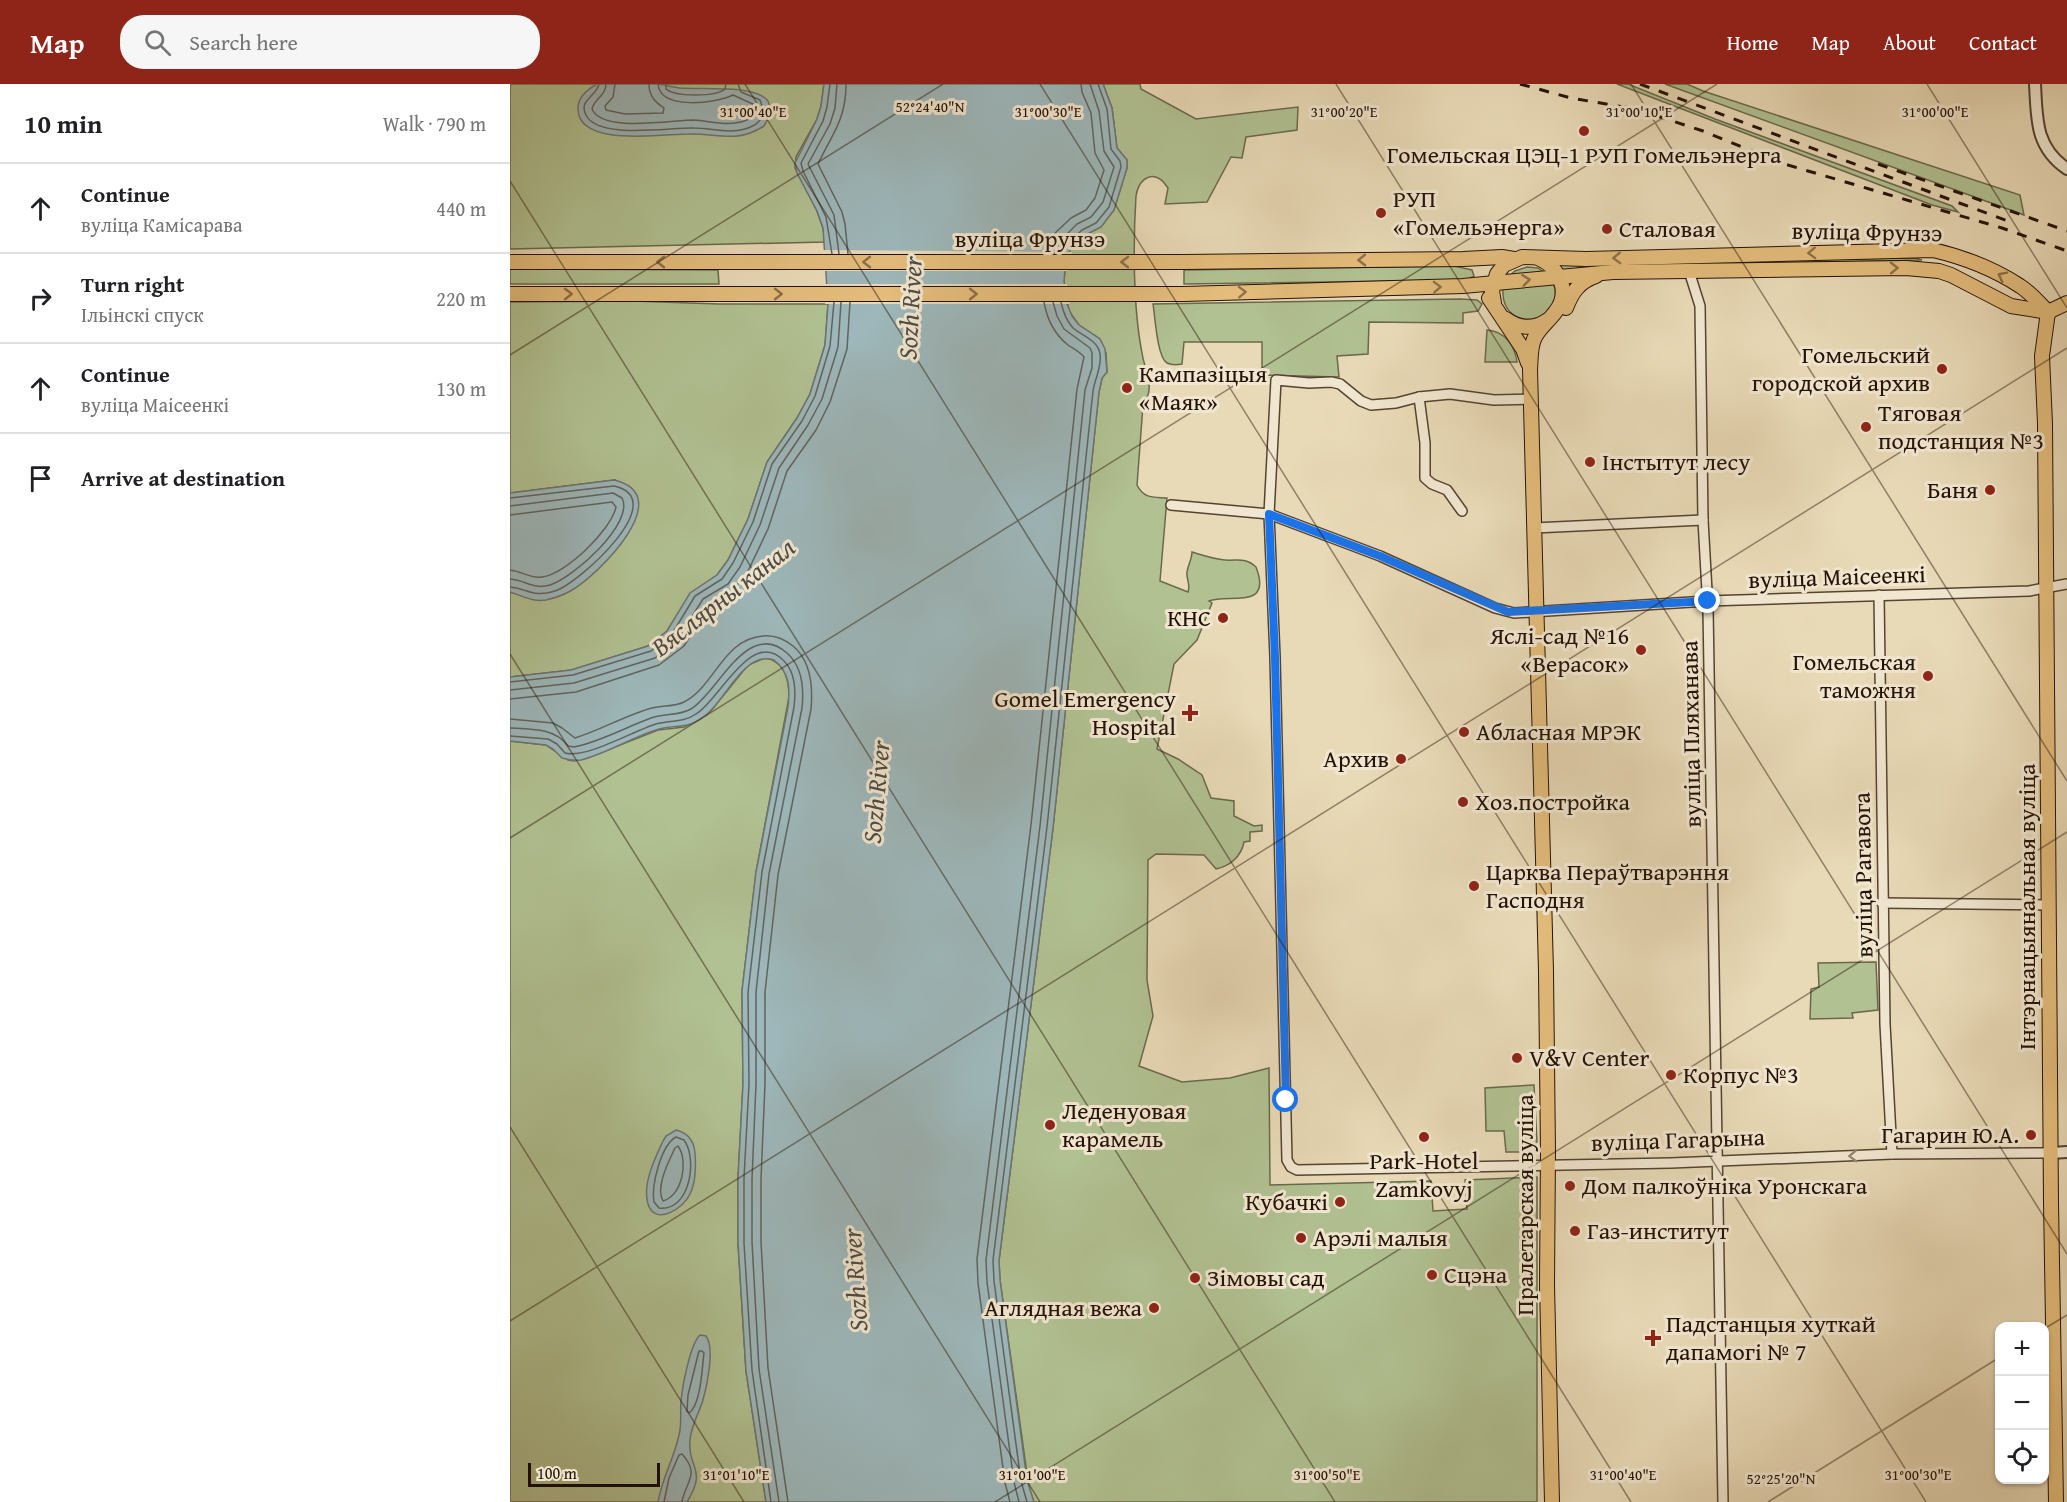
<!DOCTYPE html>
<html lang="en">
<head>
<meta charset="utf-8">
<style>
	body { margin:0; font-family:"Gentium Book Plus",serif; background:#f6f6f6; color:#202124 }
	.controls { position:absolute; right:18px; bottom:18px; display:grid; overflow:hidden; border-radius:12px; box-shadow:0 2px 4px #0004 }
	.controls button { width:54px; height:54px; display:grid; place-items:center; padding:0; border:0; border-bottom:2px solid #e0e0e0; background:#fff; color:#202124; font:30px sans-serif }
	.scale { position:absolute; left:18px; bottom:15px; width:132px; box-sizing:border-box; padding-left:6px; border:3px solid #241105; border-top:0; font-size:16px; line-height:21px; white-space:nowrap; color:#241105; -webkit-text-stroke:4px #f1e7d0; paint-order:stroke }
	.stop { position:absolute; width:18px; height:18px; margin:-14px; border:4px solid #1a73e8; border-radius:50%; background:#fff }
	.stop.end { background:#1a73e8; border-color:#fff; box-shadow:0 2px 6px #0008 }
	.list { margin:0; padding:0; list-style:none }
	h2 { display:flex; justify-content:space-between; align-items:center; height:78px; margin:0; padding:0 24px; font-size:26px }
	h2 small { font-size:20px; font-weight:400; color:#757577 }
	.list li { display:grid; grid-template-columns:39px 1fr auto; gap:18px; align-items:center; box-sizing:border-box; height:90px; padding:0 24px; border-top:2px solid #e0e0e0 }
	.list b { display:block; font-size:22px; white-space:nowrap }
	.list p { margin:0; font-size:20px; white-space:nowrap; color:#757577 }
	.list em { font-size:20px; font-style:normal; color:#757577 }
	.icon { flex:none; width:33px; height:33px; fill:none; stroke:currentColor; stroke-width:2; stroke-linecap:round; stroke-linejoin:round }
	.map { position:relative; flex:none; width:1557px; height:1418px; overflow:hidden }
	header { display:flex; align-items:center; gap:36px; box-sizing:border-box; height:84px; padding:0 30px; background:#8f2418; color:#fff }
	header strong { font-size:28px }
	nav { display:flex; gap:33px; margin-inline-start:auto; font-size:21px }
	.search { width:420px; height:54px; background:#f6f6f6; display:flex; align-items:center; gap:15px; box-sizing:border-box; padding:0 21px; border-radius:24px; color:#757577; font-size:22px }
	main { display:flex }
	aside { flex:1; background:#fff }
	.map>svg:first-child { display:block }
</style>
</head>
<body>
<header>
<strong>Map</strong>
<div class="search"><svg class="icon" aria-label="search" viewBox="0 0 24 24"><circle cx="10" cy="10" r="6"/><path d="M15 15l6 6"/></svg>Search here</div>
<nav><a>Home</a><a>Map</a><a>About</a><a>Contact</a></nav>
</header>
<main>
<aside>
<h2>10 min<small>Walk · 790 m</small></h2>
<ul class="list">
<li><svg class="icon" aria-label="ahead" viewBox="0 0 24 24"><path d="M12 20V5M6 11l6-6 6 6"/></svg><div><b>Continue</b><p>вуліца Камісарава</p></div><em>440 m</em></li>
<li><svg class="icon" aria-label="right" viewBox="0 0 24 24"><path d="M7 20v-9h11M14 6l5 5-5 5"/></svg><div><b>Turn right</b><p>Ільінскі спуск</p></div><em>220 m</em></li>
<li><svg class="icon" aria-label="ahead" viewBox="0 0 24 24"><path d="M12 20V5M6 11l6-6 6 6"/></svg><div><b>Continue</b><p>вуліца Маісеенкі</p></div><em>130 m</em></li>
<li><svg class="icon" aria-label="arrive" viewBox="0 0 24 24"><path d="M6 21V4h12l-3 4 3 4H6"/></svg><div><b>Arrive at destination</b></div></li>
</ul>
</aside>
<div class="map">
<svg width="1557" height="1418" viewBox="0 0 1557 1418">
	<rect width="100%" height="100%" fill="#e9dab7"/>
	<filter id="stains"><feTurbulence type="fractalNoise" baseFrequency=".00333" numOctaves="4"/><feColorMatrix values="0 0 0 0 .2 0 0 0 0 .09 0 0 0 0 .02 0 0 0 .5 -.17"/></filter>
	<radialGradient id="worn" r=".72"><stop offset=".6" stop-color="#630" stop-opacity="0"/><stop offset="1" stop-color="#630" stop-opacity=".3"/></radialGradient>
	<g fill="#b1c192" stroke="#6a694c" stroke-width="1.5">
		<polygon points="0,0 314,0 311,22 307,35 286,73 285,84 307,127 313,144 315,158 0,165"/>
		<path d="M593 0H630L631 5 686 35 788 23 787 46 736 53 732 74 721 73 697 118 655 120 658 104C645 84 629 93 626 112 623 159 623 223 632 269 635 288 646 304 633 321L627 401C634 415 643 413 657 414L650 497 678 508C681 500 676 496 677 488 678 481 682 475 682 468 692 471 704 475 715 476 727 477 736 473 746 483 763 527 718 509 699 517L702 519 687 556 664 580 647 665 668 675 692 691 701 714 724 717V732L744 742 752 741V747L740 748V757L734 758C731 773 720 782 706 785L694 771 646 770 638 776 637 896 643 932 629 982 672 998 720 994 759 984 760 1101 921 1097 923 1127 957 1125 955 1096 1027 1093V1418H524L519 1404 490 1196 489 1177 543 744 589 308 592 294 597 288 596 269 590 255 569 241 559 227 554 197 556 176 560 166 575 151 591 143 604 126 617 84V76L607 64 602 24Z"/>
		<polygon points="1107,0 1118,0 1205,35 1442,122 1448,128 1422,121"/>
		<polygon points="1155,0 1177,0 1193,7 1510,111 1514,131"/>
		<polygon points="1405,174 1412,176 1075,183 1051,187 1044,179"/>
		<polygon points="944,182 962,186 964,192 957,196 674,200 674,186"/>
		<polygon points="1017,183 1028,184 1035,189 997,194 1005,187"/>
		<polygon points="0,185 208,186 209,200 0,200"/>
		<path d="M1043 198C1059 240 989 252 993 204Z"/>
		<path d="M950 215 967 216 972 220 968 227 953 229V239L859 238 858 270 827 272 829 293 752 291V258H674L672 280C667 281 661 281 657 279 647 273 645 232 643 220Z"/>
		<path d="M122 217 209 220H318L315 261 300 310 287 334 257 378 238 435 218 476 207 491 181 509 157 547 138 562 62 586 0 593V508C22 515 31 519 54 510L105 396 0 409V218Z"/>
		<path d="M977 246C994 247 1005 261 1007 278H975Z"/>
		<path d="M255 574C275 577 279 596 279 613L246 788 232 907 233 1000 228 1094V1159L236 1287 256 1418H0V657L36 661 58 676 64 677 77 674 148 646 174 643 188 636 201 627 238 581Z"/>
		<polygon points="1366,878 1368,926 1342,929 1343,934 1300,935 1301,905 1309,903 1308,879"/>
		<polygon points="1024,1001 1027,1058 1014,1068 996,1068 994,1047 976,1047 975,1004"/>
	</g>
	<g fill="#9db7ba" stroke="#6d7572" stroke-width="1.5">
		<path d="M87 0C107 0 128 0 147 0 155 1 162 3 170 4 192 6 245 0 258 17 262 26 259 34 254 42 226 60 208 49 178 50 154 50 67 64 68 24 68 12 78 5 87 0Z"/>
		<path d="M314 0H593L602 24 607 64 617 76V84L604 126 591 143 575 151 570 158 560 166 556 176 554 197 557 220 562 232 569 241 590 255 595 265 597 288 592 294 589 308 543 744 489 1177 490 1196 517 1396 524 1418H256L236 1287 228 1159V1094L233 1000 232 907 246 788 278 623C280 605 280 588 264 576 235 566 216 615 196 631 177 646 169 640 149 645 122 653 98 669 71 676 64 677 59 676 52 674L43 665 36 661 0 657V593L61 586 138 562 157 547 180 509 207 491 218 476 238 435 257 378 287 334 300 310 315 261 318 220 313 144 307 127 287 89 285 79 307 35 311 22Z"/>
		<path d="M104 396C169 411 88 491 62 506 54 511 45 514 36 516 22 518 13 512 0 508V409Z"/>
		<path d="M166 1046C178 1049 184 1057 185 1069 186 1083 186 1098 180 1110 174 1124 145 1143 138 1120 132 1100 145 1074 153 1057L156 1052Z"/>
		<path d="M190 1251 196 1252C205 1264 197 1302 193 1316 189 1329 181 1342 180 1356 177 1385 198 1384 177 1418H148C152 1394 164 1375 169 1351 172 1340 170 1329 171 1318 172 1304 180 1260 190 1251Z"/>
	</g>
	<g fill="#e9dab7">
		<polygon points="312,166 562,168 557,187 313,187"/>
		<polygon points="314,200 557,200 560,220 315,220"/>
	</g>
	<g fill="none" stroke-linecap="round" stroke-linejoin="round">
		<g stroke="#606460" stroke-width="1.5">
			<path d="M89 0C87 12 68 16 76 31 88 56 161 43 184 44 201 44 218 50 235 45 245 42 251 38 254 28L250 16 231 8 228 0"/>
			<path d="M96 0C96 12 84 15 82 25 92 49 162 36 184 36 198 37 212 41 225 39 233 38 241 36 246 30L245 21 223 11C207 19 150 27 148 0"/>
			<path d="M105 0 103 13 95 22 96 26 115 30 153 29 154 24C145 18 139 12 139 0"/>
			<path d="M156 0V5C165 13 206 13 215 5L216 0"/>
			<polyline points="320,0 317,23 313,37 291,79 293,87 316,133 322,170"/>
			<polyline points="327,0 325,24 320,40 298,80 324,131 329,170"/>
			<path d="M336 0C336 36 322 50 308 80L332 128 335 140 338 170"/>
			<polyline points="535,170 544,150 561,134 576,126 585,114 594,86 585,69 581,29 572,8 571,0"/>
			<polyline points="544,170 551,156 567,140 581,133 593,118 604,83 594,67 589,27 580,0"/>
			<polyline points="552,170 556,161 572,146 586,139 599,123 611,83 610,77 601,65 597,25 588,0"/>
			<path d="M0 414 104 402C163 415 69 499 45 507 23 514 19 505 0 503"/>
			<path d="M0 422 103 409 112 414C125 439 63 494 40 501 23 506 16 496 0 495"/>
			<path d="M0 431 102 418 106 423C101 446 56 490 32 493 21 495 11 487 0 486"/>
			<polyline points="0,598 63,591 141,567 162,550 185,512 212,495 223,479 243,438 262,380 292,337 305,312 320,262 324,218"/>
			<polyline points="0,606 64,599 145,574 167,556 193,515 218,500 230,483 250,441 269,384 298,341 312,315 328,263 331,218"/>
			<polyline points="0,615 66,608 149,581 174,562 199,522 224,505 238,487 258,445 277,387 306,346 320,318 337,265 340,218"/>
			<path d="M0 635 43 639 52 644 65 654C91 646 116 631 142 624 153 621 164 623 174 618 205 602 213 555 253 552 264 551 274 555 283 562 301 577 303 603 301 625L268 791 255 908V1000L251 1095V1158L258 1284 278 1418"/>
			<path d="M0 644C21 645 45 644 58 662L64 663C90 658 116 643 141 634 155 629 169 632 181 625 208 609 237 534 277 569 293 583 294 605 292 624L259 790 246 908V1000L242 1095V1158L249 1285 269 1418"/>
			<path d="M0 652 38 655 47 660 55 669C76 675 123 647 146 640 160 636 173 639 186 630 209 617 241 544 273 576 286 588 286 607 284 623L252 788 238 908 239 1000 234 1094V1159L242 1286 261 1418"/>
			<path d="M166 1053 174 1056C188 1075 180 1128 149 1124L144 1118C141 1102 151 1061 166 1053Z"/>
			<path d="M168 1062C179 1077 172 1112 153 1117 145 1103 159 1077 165 1064Z"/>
			<path d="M189 1267H192L194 1269C192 1284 191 1321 179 1329L177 1327 178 1311Z"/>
			<path d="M154 1418 159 1394 169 1371 172 1370C191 1391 175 1398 172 1418"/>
			<path d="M500 1418 495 1399 468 1199 467 1175 521 741 567 305 574 273C570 268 564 265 558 261 544 250 537 235 534 218"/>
			<polyline points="509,1418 504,1398 477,1198 476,1176 530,742 575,306 582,284 582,269 580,264 554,245 547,232 543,218"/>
			<path d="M517 1418 511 1397 484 1197 483 1176 537 743 583 307C585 294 592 283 590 270 588 256 572 252 563 244 556 236 553 228 551 218"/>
		</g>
		<g stroke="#554332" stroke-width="12">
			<g id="minor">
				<polyline points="1179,187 1190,222 1193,436 1198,525 1213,1418"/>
				<polyline points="909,313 940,310 984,316 1021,315"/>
				<polyline points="661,421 759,430 870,472 985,524 1004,529 1198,517 1519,507 1557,500"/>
				<polyline points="952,427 937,406 922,400 915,394 915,359 909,313 886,319 861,321 851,317 830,300 821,298 799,299 766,296 759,430 765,573 777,1076 781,1083 787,1086 1161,1079 1382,1070 1541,1069"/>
				<polyline points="1024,444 1193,436"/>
				<polyline points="1369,511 1375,940 1382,1070"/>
				<polyline points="1372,819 1539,821"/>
			</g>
		</g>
		<g stroke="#554332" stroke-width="14">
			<g id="tertiary">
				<path d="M1525 0C1527 35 1525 63 1557 85"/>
				<polyline points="1541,1069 1557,1068"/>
			</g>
		</g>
		<g stroke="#241105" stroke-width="16">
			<g id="primary">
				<path d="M1028 174C1049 183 1061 207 1046 227 1040 236 1030 243 1025 253 1020 262 1021 274 1020 285L1036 887 1038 1068 1037 1201 1042 1418"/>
				<polyline points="0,178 673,178 953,175 992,173 1004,175"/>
				<polyline points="0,210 673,210 953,202 1103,188 1396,184 1429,187 1441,191 1501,222 1538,228"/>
				<polyline points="979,214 1013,265 1018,279"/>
				<path d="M984 219 982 207 987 190 994 181 1012 173 1076 175 1423 166C1453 173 1484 185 1510 202 1520 208 1529 219 1538 228"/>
				<path d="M1056 224C1062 208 1069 198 1086 192"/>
				<polyline points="1538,228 1532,272 1535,340 1541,1118 1546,1418"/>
				<polyline points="1538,228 1557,219"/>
				<path d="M996 235C1008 244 1023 246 1036 237"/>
			</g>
		</g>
		<use href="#minor" stroke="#f1e7d0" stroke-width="9"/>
		<use href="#tertiary" stroke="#f1e7d0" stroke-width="10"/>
		<use href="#primary" stroke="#e4bd7c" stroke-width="14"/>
		<g stroke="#241105" stroke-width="3" stroke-dasharray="10 10" stroke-linecap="butt">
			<polyline points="1010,0 1061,14 1126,25 1193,47 1271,79 1492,144 1557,167"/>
			<polyline points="1130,0 1503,139"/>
			<polyline points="1368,80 1557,147"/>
		</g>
	</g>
	<defs><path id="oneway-chevron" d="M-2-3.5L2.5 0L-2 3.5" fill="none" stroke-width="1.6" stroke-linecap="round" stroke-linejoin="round" transform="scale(1.5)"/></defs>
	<g stroke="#8e7046">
		<use href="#oneway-chevron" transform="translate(1302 169) rotate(178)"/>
		<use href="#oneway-chevron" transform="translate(1107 174) rotate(178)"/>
		<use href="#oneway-chevron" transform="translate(852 176) rotate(179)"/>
		<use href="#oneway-chevron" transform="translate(151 178) rotate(180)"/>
		<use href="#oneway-chevron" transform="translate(357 178) rotate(180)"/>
		<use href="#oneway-chevron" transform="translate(615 178) rotate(180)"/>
		<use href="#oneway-chevron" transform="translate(1384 184) rotate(-1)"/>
		<use href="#oneway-chevron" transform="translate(1492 192) rotate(-153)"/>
		<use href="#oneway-chevron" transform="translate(1016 196) rotate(-7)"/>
		<use href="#oneway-chevron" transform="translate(927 203) rotate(-2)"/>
		<use href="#oneway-chevron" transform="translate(732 208) rotate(-2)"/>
		<use href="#oneway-chevron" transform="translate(58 210)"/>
		<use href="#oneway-chevron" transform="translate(268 210)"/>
		<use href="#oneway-chevron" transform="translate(463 210)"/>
	</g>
	<use stroke="#958775" href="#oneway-chevron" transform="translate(1343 1072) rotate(178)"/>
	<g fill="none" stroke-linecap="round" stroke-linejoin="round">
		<polyline stroke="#1a73e8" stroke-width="8" points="776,1016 765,573 759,430 870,472 998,528 1198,517"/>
	</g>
	<path fill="none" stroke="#241105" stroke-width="1.5" stroke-opacity="0.45" d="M235 0 1121 1418M530 0 1416 1418M826 0 1557 1170M1121 0 1557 697M1417 0 1557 224M0 97 825 1418M0 271 433 0M0 570 530 1418M0 754 1207 0M0 1043 234 1418M0 1237 1557 264M1534 1245 1557 1231M485 1418 1557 748M1258 1418 1490 1273"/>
	<g fill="#8f2418" stroke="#f1e7d0" stroke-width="2">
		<circle cx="1074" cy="47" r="6"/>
		<circle cx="871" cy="129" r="6"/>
		<circle cx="1097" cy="145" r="6"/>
		<circle cx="1432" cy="285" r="6"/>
		<circle cx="617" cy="304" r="6"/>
		<circle cx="1356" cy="343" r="6"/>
		<circle cx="1080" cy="378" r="6"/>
		<circle cx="1480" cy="406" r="6"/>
		<circle cx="713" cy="534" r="6"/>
		<circle cx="1131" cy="566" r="6"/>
		<circle cx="1418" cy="592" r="6"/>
		<path d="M677 620h6v6h6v6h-6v6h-6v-6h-6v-6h6z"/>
		<circle cx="954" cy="648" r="6"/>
		<circle cx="891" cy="675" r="6"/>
		<circle cx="953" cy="718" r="6"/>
		<circle cx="964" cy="802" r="6"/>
		<circle cx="1007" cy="974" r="6"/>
		<circle cx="1161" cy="991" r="6"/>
		<circle cx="540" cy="1041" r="6"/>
		<circle cx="1521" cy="1051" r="6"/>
		<circle cx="914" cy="1053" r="6"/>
		<circle cx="1060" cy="1102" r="6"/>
		<circle cx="830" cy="1118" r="6"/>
		<circle cx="1065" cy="1147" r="6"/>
		<circle cx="791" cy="1154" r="6"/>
		<circle cx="922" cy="1191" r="6"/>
		<circle cx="685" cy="1194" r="6"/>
		<circle cx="644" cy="1224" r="6"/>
		<path d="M1140 1245h6v6h6v6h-6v6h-6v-6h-6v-6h6z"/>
	</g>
	<g text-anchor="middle" stroke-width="6" stroke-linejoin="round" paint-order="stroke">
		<g font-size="24" fill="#241105" stroke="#f1e7d0" text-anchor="start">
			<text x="1074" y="79" text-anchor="middle">Гомельская ЦЭЦ-1 РУП Гомельэнерга</text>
			<text x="883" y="123">РУП<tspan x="883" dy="28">«Гомельэнерга»</tspan></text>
			<text x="1109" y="153">Сталовая</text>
			<text x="1420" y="279" text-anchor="end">Гомельский<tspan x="1420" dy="28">городской архив</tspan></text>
			<text x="629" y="298">Кампазіцыя<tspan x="629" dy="28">«Маяк»</tspan></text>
			<text x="1368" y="337">Тяговая<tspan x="1368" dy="28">подстанция №3</tspan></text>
			<text x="1092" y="386">Інстытут лесу</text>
			<text x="1468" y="414" text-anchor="end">Баня</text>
			<text x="701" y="542" text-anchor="end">КНС</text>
			<text x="1119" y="560" text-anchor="end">Яслі-сад №16<tspan x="1119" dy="28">«Верасок»</tspan></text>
			<text x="1406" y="586" text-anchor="end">Гомельская<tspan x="1406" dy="28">таможня</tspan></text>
			<text x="666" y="623" text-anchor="end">Gomel Emergency<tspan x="666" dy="28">Hospital</tspan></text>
			<text x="966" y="656">Абласная МРЭК</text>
			<text x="879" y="683" text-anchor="end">Архив</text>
			<text x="965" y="726">Хоз.постройка</text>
			<text x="976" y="796">Царква Пераўтварэння<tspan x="976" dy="28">Гасподня</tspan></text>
			<text x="1019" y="982">V&amp;V Center</text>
			<text x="1173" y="999">Корпус №3</text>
			<text x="552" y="1035">Леденуовая<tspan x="552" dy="28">карамель</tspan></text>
			<text x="1509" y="1059" text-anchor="end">Гагарин Ю.А.</text>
			<text x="914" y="1085" text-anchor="middle">Park-Hotel<tspan x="914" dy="28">Zamkovyj</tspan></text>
			<text x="1072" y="1110">Дом палкоўніка Уронскага</text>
			<text x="818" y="1126" text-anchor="end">Кубачкі</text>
			<text x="1077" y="1155">Газ-институт</text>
			<text x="803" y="1162">Арэлі малыя</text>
			<text x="934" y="1199">Сцэна</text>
			<text x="697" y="1202">Зімовы сад</text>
			<text x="632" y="1232" text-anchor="end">Аглядная вежа</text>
			<text x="1156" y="1248">Падстанцыя хуткай<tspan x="1156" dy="28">дапамогі № 7</tspan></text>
		</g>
		<g font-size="24" fill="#241105" stroke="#f1e7d0">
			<text transform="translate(1357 148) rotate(1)" y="8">вуліца Фрунзэ</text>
			<text x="520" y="163">вуліца Фрунзэ</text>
			<text transform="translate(1327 493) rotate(-2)" y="8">вуліца Маісеенкі</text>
			<text transform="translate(1181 650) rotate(-91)" y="8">вуліца Пляханава</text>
			<text transform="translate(1353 791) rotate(-91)" y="8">вуліца Рагавога</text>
			<text transform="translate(1517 823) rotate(-90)" y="8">Інтэрнацыянальная вуліца</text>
			<text transform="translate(1168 1056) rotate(-2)" y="8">вуліца Гагарына</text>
			<text transform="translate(1015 1121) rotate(-90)" y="8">Пралетарская вуліца</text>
		</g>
		<g font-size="26" font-style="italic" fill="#4e4b44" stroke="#f1e7d0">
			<text transform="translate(400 224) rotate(-87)" y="9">Sozh River</text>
			<text transform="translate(213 513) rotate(-38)" y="9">Вяслярны канал</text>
			<text transform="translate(366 708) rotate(-85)" y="9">Sozh River</text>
			<text transform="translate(345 1196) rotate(-94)" y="9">Sozh River</text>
		</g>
	</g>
	<g font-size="15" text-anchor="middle" fill="#241105" stroke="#f1e7d0" stroke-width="6" stroke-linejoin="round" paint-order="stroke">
		<text x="420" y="28">52°24'40"N</text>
		<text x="834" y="33">31°00'20"E</text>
		<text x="1425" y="33">31°00'00"E</text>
		<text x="243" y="33">31°00'40"E</text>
		<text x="538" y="33">31°00'30"E</text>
		<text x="1129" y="33">31°00'10"E</text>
		<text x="226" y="1396">31°01'10"E</text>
		<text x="522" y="1396">31°01'00"E</text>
		<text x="817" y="1396">31°00'50"E</text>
		<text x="1113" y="1396">31°00'40"E</text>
		<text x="1408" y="1396">31°00'30"E</text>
		<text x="1271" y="1400">52°25'20"N</text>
	</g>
	<rect width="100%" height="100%" filter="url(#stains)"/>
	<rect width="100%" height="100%" fill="url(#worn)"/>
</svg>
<div class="controls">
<button>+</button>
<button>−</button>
<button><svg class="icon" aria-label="locate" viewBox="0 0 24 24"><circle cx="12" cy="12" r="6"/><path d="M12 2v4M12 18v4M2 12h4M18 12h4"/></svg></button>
</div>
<div class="scale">100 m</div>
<div class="stop" style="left:776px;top:1016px"></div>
<div class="stop end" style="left:1198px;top:517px"></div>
</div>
</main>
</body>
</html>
